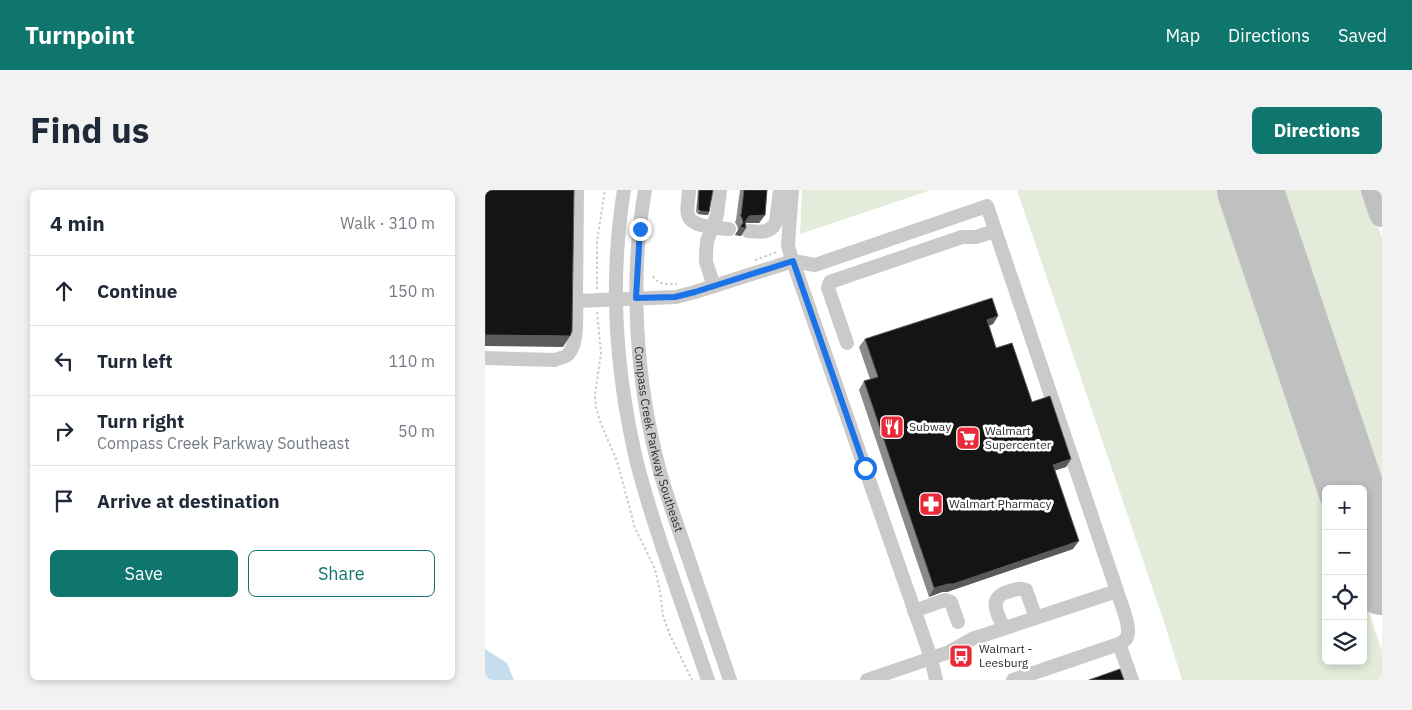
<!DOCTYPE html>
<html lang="en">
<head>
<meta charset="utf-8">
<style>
	body { margin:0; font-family:"IBM Plex Sans",sans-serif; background:#f2f2f3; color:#1f2937 }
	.controls { position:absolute; right:15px; bottom:15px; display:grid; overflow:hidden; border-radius:8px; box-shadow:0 2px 8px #0003 }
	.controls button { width:45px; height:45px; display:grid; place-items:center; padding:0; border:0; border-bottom:1px solid #e0e1e3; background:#fff; color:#1f2937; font:25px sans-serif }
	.stop { position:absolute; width:15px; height:15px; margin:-11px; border:4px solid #1a73e8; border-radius:50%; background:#fff }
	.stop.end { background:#1a73e8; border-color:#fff; box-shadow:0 1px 5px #0008 }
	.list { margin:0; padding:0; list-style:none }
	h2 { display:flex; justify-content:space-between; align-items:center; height:65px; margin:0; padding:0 20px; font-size:21px }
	h2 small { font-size:16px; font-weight:400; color:#747a83 }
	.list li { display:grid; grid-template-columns:32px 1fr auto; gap:15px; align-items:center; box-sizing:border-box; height:70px; padding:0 20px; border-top:1px solid #e0e1e3 }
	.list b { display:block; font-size:19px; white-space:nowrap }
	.list p { margin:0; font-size:16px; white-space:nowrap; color:#747a83 }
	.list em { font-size:16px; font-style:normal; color:#747a83 }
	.actions { display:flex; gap:10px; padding:15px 20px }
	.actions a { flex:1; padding:11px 0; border:1px solid #0f766e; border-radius:8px; text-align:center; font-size:18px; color:#0f766e }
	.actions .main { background:#0f766e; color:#fff }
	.icon { flex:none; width:28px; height:28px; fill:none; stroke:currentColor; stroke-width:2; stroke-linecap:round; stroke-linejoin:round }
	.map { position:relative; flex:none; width:897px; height:490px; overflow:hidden; border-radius:8px }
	header { display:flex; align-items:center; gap:30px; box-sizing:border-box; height:70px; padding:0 25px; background:#0f766e; color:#fff }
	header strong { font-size:24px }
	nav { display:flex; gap:28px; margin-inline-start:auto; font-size:18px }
	.intro { display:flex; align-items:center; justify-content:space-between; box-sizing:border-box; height:120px; padding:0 30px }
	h1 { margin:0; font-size:35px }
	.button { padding:12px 22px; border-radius:8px; background:#0f766e; color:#fff; font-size:18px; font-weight:700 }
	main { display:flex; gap:30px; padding:0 30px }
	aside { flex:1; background:#fff; border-radius:8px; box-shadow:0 2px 8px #0003 }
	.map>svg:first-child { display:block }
</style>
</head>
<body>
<header>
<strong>Turnpoint</strong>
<nav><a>Map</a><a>Directions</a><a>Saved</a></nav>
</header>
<div class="intro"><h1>Find us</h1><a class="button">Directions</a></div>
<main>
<aside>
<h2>4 min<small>Walk · 310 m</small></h2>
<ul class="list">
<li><svg class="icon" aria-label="ahead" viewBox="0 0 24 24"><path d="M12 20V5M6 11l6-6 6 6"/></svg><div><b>Continue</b></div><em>150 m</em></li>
<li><svg class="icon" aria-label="left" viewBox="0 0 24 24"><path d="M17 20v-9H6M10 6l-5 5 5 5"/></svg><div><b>Turn left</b></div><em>110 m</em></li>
<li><svg class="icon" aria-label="right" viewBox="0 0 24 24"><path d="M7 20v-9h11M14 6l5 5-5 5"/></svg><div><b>Turn right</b><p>Compass Creek Parkway Southeast</p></div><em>50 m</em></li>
<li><svg class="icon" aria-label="arrive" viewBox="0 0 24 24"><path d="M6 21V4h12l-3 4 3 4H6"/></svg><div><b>Arrive at destination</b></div></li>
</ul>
<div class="actions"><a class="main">Save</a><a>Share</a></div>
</aside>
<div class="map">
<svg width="897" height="490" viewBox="0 0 897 490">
	<rect width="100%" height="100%" fill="#fff"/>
	<g fill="#e3ebda">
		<polygon points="317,0 446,0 315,44"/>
		<polygon points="532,0 740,0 842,299 841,299 841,471 878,471 878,405 897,461 897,490 697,490 680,435"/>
		<polygon points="787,0 881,0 897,48 897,297 884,289"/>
	</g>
	<polygon fill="#c5ddec" points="0,459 22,473 29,490 0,490"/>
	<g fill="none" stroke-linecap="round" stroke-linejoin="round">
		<g stroke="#c0c0c0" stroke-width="26">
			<polyline points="889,0 897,24"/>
			<path d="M852 258C863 281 875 298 897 310"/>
		</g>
		<g stroke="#c0c0c0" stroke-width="66">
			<polyline points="765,0 866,299"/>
			<polyline points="878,336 897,392"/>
		</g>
		<g stroke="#cacaca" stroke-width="2" stroke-dasharray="2.5 2.5" stroke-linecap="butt">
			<polyline points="270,70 292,62"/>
			<path d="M168 86C173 95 182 94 192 94"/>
			<polyline points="112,99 112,51 120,0"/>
			<polyline points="112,122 116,163 110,204 111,218 116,234 132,271 150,338 170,379 175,401 178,426 185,445 207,490"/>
		</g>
		<g stroke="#cacaca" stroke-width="14">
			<path d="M139 0C125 86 130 174 149 260 157 297 169 332 181 368 195 409 209 449 223 490"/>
			<path id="s1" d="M160 0C144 91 151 193 175 282 183 310 193 337 202 364 216 406 231 448 245 490"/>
			<path d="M204 0C204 8 201 17 203 25 206 37 233 38 244 39"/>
			<polyline points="307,0 303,55 304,60 446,468 451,490"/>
			<path d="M263 41C275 42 285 44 291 32L295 0"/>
			<polyline points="229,96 221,72 221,63 222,51 232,25 235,0"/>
			<polyline points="91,111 92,0"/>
			<polyline points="362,153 343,98 345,92 477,47 491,47 510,41"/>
			<path d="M0 168 70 170C73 168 78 168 81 166 94 157 91 125 91 111L191 107 210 102 308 71 330 75 502 16 632 401 487 449 464 462 382 490"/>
			<polyline points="429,421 460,410 466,412 473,432"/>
			<path d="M519 438C513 425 502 409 522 402 529 400 534 397 541 400L551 428"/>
			<polyline points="634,454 647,490"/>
			<path d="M528 490 634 454C636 453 639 451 641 449 648 439 635 412 632 401"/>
		</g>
	</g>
	<g fill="#8a8a8a">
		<polygon points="213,0 228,0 224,22 223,25 213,24 211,22"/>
		<polygon points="255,0 282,0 280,25 274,33 260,33 261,38 256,46 250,45 253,40 252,36 250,32 251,30"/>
		<polygon points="513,126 508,134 504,136 511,158 547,212 586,269 581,277 570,280 588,359 462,402 457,402 444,407 374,200 379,191 385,189 374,157 380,149"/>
	</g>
	<g fill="#5a5a5a">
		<polygon points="215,21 224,22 223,25 213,24"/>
		<polygon points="280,25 274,33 259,33 264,26"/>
		<polygon points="255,37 261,38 256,46 250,45"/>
		<polygon points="513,126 508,134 496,138 502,130"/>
		<polygon points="0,145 85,146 78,157 0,156"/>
		<polygon points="586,269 581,277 562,283 568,275"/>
		<polygon points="594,351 588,359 462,402 457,402 444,407 449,398"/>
	</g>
	<g fill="#141414" stroke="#5a5a5a">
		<polygon points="0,0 89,0 87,141 85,146 0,145"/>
		<polygon points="214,0 228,0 224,22 215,21 213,19"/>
		<polygon points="259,0 282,0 280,25 264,26 260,32 261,38 255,37 258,33 257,28 255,25 256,25"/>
		<polygon points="507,108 513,126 502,130 511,158 527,153 547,212 565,206 586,269 568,275 594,351 468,394 463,394 449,398 379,191 393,187 380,149"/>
		<polygon points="635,479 639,490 604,490"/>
	</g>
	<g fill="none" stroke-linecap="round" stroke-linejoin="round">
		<polyline stroke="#1a73e8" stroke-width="6" points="155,39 151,108 190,107 210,102 308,71 380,278"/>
	</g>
	<defs>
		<g id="restaurant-square" transform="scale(1.25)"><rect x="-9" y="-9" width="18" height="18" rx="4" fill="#e92a39" stroke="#fff"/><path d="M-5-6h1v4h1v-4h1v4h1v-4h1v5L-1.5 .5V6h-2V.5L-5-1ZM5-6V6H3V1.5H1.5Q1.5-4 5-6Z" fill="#fff"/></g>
		<g id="supermarket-square" transform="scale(1.25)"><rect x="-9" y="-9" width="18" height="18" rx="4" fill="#e92a39" stroke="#fff"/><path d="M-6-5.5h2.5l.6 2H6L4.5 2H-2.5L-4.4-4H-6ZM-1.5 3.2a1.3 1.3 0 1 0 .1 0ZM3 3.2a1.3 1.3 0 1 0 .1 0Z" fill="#fff"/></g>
		<g id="pharmacy-square" transform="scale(1.25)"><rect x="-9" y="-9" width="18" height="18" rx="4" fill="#e92a39" stroke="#fff"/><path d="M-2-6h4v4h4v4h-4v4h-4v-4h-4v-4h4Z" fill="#fff"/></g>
		<g id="bus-square" transform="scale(1.25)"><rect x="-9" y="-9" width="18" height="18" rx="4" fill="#e92a39" stroke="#fff"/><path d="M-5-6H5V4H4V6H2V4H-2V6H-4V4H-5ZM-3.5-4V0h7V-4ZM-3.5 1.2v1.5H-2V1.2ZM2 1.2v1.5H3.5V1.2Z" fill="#fff"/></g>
	</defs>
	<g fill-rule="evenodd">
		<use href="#restaurant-square" x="407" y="237"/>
		<use href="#supermarket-square" x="483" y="248"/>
		<use href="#pharmacy-square" x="446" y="314"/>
		<use href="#bus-square" x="476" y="466"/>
	</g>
	<g text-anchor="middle" stroke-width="5" stroke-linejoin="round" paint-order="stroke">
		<g font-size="12" fill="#2d2d2d" stroke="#fff" text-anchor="start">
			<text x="424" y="241">Subway</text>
			<text x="500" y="245">Walmart<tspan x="500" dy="14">Supercenter</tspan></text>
			<text x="464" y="318">Walmart Pharmacy</text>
			<text x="494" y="463">Walmart -<tspan x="494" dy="14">Leesburg</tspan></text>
		</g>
		<g font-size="12" fill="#2d2d2d" stroke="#fff">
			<text dy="4" stroke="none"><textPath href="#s1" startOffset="252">Compass Creek Parkway Southeast</textPath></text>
		</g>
	</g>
</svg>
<div class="controls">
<button>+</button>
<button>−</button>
<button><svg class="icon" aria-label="locate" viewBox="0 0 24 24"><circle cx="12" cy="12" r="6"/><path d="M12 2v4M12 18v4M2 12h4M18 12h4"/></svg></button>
<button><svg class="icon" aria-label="layers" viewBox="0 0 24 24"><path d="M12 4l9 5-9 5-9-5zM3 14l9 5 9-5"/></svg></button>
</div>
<div class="stop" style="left:380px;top:278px"></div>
<div class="stop end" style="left:155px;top:39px"></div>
</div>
</main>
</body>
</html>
